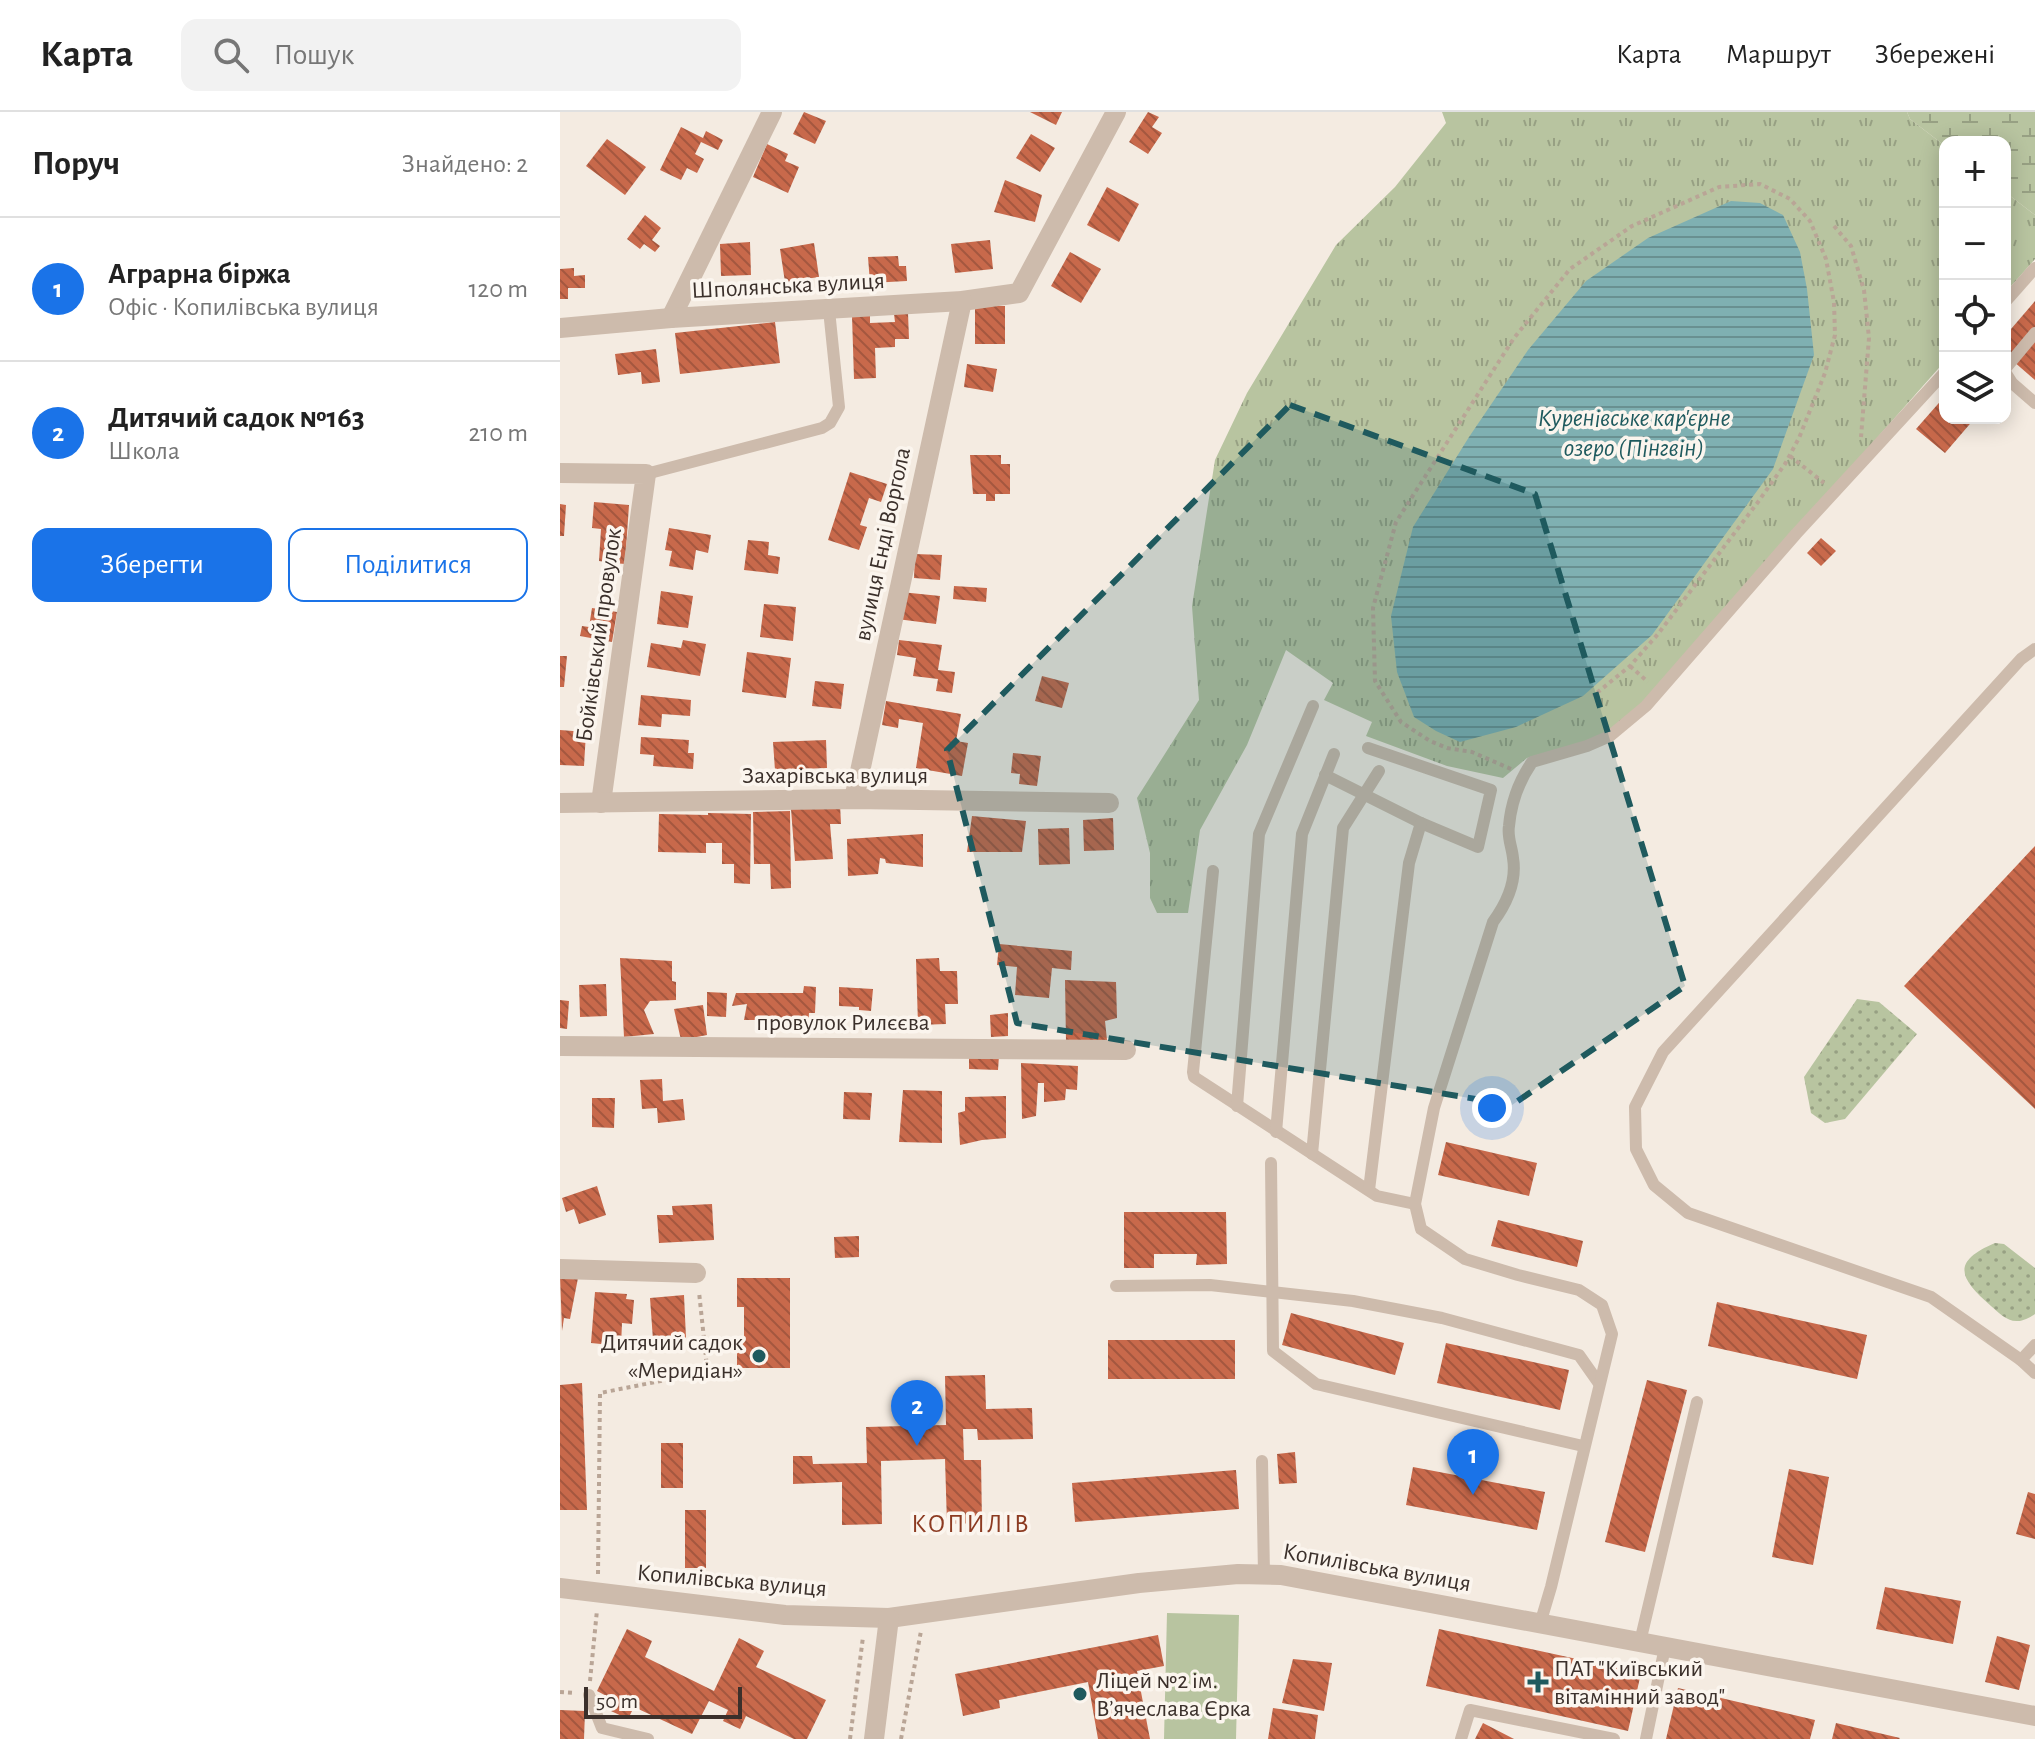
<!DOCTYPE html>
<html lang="uk">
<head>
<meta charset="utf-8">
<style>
	body { margin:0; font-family:"Alegreya Sans",sans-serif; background:#f2f2f2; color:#222 }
	.controls { position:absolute; right:24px; top:24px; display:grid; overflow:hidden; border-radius:16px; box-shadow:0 4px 20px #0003 }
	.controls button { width:72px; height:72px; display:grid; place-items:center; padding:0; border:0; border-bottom:2px solid #e0e0e0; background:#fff; color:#222; font:40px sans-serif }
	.scale { position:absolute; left:24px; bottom:20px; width:158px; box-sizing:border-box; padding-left:8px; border:4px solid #3b302b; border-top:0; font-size:22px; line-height:28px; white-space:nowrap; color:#3b302b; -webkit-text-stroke:6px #fbf5ee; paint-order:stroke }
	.you { position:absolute; left:932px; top:996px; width:28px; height:28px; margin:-20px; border:6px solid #fff; border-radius:50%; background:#1a73e8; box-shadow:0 0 0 12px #1a73e833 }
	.badge { display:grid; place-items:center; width:52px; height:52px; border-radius:50%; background:#1a73e8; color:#fff; font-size:26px; font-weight:700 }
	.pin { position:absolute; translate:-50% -66px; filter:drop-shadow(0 2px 4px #0008) }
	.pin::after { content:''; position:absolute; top:42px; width:28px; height:24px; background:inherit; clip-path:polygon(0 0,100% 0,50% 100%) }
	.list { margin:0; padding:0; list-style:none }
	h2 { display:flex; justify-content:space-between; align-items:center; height:104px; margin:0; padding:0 32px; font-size:34px }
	h2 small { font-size:26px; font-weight:400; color:#767676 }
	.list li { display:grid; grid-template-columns:52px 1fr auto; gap:24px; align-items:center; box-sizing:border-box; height:144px; padding:0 32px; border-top:2px solid #e0e0e0 }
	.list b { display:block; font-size:30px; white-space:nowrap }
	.list p { margin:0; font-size:26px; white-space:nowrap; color:#767676 }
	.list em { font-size:26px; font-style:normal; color:#767676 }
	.actions { display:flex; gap:16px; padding:24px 32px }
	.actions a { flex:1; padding:18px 0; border:2px solid #1a73e8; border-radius:16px; text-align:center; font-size:28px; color:#1a73e8 }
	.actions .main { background:#1a73e8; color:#fff }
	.icon { flex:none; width:44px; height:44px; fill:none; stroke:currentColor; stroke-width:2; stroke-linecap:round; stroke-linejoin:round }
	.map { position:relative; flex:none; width:1475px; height:1627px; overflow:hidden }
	header { display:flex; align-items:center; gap:48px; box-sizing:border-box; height:112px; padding:0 40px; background:#fff; border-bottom:2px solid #e0e0e0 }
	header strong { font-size:38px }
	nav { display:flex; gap:44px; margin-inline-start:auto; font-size:28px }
	.search { width:560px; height:72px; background:#f2f2f2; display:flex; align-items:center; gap:20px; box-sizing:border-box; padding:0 28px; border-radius:16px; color:#767676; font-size:30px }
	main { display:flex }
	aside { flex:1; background:#fff }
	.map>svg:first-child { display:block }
</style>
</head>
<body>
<header>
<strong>Карта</strong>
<div class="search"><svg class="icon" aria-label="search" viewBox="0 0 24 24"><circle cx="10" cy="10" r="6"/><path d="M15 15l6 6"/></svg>Пошук</div>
<nav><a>Карта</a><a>Маршрут</a><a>Збережені</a></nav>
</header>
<main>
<aside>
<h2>Поруч<small>Знайдено: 2</small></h2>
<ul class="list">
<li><span class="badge">1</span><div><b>Аграрна біржа</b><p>Офіс · Копилівська вулиця</p></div><em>120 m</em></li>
<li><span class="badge">2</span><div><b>Дитячий садок №163</b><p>Школа</p></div><em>210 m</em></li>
</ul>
<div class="actions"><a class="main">Зберегти</a><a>Поділитися</a></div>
</aside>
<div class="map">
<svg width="1475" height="1627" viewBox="0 0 1475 1627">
	<defs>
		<pattern id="grass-dots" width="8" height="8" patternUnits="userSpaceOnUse" patternTransform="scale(2)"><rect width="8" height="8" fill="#b8c4a0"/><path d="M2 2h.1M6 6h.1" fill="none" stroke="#97a083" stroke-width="1.8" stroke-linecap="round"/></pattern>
		<pattern id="wetland-marsh" width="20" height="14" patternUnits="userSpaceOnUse" patternTransform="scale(2)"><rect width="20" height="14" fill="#b8c4a0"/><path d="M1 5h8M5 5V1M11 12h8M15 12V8" fill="none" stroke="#97a083"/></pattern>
		<pattern id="park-tufts" width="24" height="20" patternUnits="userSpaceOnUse" patternTransform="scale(2)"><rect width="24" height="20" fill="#b8c4a0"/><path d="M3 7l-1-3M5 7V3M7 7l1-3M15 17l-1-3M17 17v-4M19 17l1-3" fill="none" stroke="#97a083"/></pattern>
		<pattern id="water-rules" width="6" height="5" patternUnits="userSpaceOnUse" patternTransform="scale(2)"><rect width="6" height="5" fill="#7fb0b2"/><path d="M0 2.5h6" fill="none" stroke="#699091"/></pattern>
		<pattern id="building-back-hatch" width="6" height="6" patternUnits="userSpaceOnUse" patternTransform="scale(2)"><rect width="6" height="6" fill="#c8694b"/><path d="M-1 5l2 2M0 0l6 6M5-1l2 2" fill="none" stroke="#a4573f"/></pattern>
	</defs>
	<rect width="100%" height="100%" fill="#f4ebe1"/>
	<g fill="url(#grass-dots)">
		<polygon points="1297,887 1319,890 1357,922 1285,1007 1265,1011 1251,1001 1244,965"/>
		<path d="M1435 1131 1444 1132 1475 1156V1202C1471 1205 1463 1209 1458 1209 1447 1210 1438 1200 1431 1194 1400 1167 1390 1150 1435 1131Z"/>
	</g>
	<polygon fill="url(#wetland-marsh)" points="1347,0 1475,0 1475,103 1445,80 1445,30 1385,30 1385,34 1350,7"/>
	<g fill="url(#park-tufts)">
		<polygon points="882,0 1347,0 1350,7 1385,34 1385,249 1083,591 1043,624 967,646 943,666 887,654 806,624 812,610 764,588 773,571 726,538 687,633 640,718 628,801 597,801 590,786 590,741 577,686 639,588 632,494 655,348 687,281 776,133 835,75 886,11"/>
		<polygon points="1445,80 1475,103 1475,147 1445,181"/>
	</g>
	<polygon fill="#b8c4a0" points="607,1501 679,1503 676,1627 604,1627"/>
	<polygon fill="url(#water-rules)" points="1171,89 1200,91 1223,103 1240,140 1247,177 1254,243 1213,357 1092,523 1023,584 956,615 900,630 876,619 854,605 837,560 831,504 853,415 909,325 968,238 1026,169 1088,126"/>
	<g fill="url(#building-back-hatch)">
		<polygon points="244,0 266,9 255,32 233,22"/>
		<polygon points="470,0 502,0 496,13"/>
		<polygon points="588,0 599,5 592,15 602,21 588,42 569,30"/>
		<polygon points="121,15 143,26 146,19 163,28 158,38 141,30 135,42 144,47 137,61 127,56 121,68 100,58"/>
		<polygon points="471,22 495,36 480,60 456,46"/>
		<polygon points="47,27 86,55 65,83 26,54"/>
		<polygon points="207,32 228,42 225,49 239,55 228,81 193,65"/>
		<polygon points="445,68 482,83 475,110 434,100"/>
		<polygon points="547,75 579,92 559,130 527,113"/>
		<polygon points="85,103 101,116 92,128 100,134 95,140 84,132 80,137 67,127"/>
		<polygon points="430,128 433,157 395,161 391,132"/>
		<polygon points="190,130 191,163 161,164 160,132"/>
		<polygon points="254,131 259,165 225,170 220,137"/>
		<polygon points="510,140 541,157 521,191 491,174"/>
		<polygon points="338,144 339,154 346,154 347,169 310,171 308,145"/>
		<polygon points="14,156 14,164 25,163 25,176 8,176 8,187 0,187 0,157"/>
		<polygon points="1475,189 1475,268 1445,242 1445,224"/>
		<rect x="415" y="194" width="30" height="38"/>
		<polygon points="348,201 349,227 335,227 335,235 315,236 316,266 294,267 292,204 310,203 310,211 335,210 334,202"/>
		<polygon points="215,210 220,251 120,262 115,221"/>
		<polygon points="96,237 100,270 82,272 81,260 58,263 55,242"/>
		<polygon points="407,252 437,257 433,280 404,275"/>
		<polygon points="1385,284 1385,306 1415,306 1385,341 1356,317"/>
		<polygon points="410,343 441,343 441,352 450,352 450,382 435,382 435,389 426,389 426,382 413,382"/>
		<polygon points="290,360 327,372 321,390 309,386 300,413 307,415 299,438 268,428"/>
		<polygon points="34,390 69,393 65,452 54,451 54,457 45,456 45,450 39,449 41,417 32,416"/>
		<polygon points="0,392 6,393 4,424 0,424"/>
		<polygon points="109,416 151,423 148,441 136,438 133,458 109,454 112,439 105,438"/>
		<polygon points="1261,426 1276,439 1261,454 1247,441"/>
		<polygon points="188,428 209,430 208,443 220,445 218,462 184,458"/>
		<polygon points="355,442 382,443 380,468 354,466"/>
		<polygon points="394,474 427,476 426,490 393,487"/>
		<polygon points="101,479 133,484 128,516 97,512"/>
		<polygon points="341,480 380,484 376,512 337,507"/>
		<polygon points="204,492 236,495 233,529 200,525"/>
		<polygon points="32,496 57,500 52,530 20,524 22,514 29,515"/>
		<polygon points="123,528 146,532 140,564 87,555 91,531 121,536"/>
		<polygon points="339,528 382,533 378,558 395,560 392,581 376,579 378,567 353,564 356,546 337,543"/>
		<polygon points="187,540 231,546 226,586 182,580"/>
		<polygon points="0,544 7,544 4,575 0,575"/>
		<polygon points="482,564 509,571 502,596 475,589"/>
		<polygon points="255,569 284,572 281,597 252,594"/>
		<polygon points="81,583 131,588 130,604 102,602 101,615 78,613"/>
		<polygon points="326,589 401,602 396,629 408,631 402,664 356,656 363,611 339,607 338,616 322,613"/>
		<polygon points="0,618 26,620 24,654 0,653"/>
		<polygon points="81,625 129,628 128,641 134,641 133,657 93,654 94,643 80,642"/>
		<polygon points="266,628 267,656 215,658 213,630"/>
		<polygon points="453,641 481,644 477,674 459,672 460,662 451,661"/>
		<polygon points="280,692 281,712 270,712 273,747 235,749 231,697"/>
		<polygon points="230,699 231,776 211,777 210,752 194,752 193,700"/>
		<polygon points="148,701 191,702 190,772 174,771 174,752 162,752 162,731 146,731 146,741 98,740 99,702 148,703"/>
		<polygon points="412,704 466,709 462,740 407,740"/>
		<polygon points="553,706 554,738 524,739 523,708"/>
		<polygon points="509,716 510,752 479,753 478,717"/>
		<polygon points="363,722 363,755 326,751 325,747 320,746 318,762 288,764 287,727"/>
		<polygon points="1475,734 1475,997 1344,874"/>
		<polygon points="439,832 512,839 511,858 492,856 489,886 455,883 457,855 437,853"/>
		<polygon points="60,846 112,849 112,869 116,870 116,888 90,889 84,898 94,922 64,925"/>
		<polygon points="379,846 380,859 397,859 398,892 385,892 386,912 358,913 356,847"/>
		<polygon points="505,868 556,870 557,906 545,909 547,928 506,929"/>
		<polygon points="46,872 47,904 20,905 19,873"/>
		<polygon points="244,874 256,875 255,901 249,901 248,915 205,919 206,908 184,908 187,892 172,894 176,881 243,881"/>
		<polygon points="279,875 313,877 311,899 299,898 299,895 279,894"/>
		<polygon points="147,880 167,881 166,905 147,904"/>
		<polygon points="0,888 9,889 7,917 0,916"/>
		<polygon points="143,893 147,923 121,928 114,897"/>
		<polygon points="448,901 448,924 431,925 430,903"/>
		<polygon points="409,943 439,944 438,958 409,957"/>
		<polygon points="461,951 518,954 517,978 506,977 505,988 484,990 484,971 478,971 476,1004 462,1007"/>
		<polygon points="102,967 103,989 123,987 125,1008 98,1011 97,996 82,997 80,968"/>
		<polygon points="343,978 382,979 382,1031 339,1030"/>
		<polygon points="284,980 312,981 310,1008 283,1007"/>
		<polygon points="446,984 446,1026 422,1028 400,1033 398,1001 405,999 405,985"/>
		<polygon points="32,986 55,986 54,1016 32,1015"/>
		<polygon points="886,1030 977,1051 969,1084 878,1063"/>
		<polygon points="37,1074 46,1103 19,1112 14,1097 6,1100 2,1086"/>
		<polygon points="152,1092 154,1128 99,1131 97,1103 113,1103 112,1094"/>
		<polygon points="564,1100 666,1100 667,1152 636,1153 637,1142 594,1142 594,1156 564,1156"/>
		<polygon points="938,1108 1023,1129 1017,1155 931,1134"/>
		<polygon points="299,1124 299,1145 275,1146 274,1125"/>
		<polygon points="0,1163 18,1166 10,1207 4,1206 2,1219"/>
		<polygon points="177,1166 230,1166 230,1256 177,1256 177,1231 184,1230 184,1195 177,1195"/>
		<polygon points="35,1180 67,1182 66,1187 74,1188 72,1212 62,1211 61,1234 31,1231"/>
		<polygon points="124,1183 126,1226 93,1228 90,1186"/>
		<polygon points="1157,1190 1307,1223 1297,1267 1148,1234"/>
		<polygon points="731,1201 844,1231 835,1263 722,1233"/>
		<rect x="548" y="1228" width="127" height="39"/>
		<polygon points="886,1231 1009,1258 1000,1298 877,1271"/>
		<polygon points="425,1263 426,1297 472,1296 473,1327 418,1328 417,1317 403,1317 404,1348 421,1348 422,1411 387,1412 385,1347 321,1349 322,1412 282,1413 282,1370 233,1372 233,1344 252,1344 253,1352 307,1351 306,1315 386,1313 385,1264"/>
		<polygon points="1087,1268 1127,1278 1085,1440 1045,1430"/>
		<polygon points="22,1271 27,1398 0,1398 0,1273"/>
		<rect x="101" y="1331" width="22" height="45"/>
		<polygon points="735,1340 737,1371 719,1372 717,1342"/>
		<polygon points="853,1355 985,1380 977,1418 846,1393"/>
		<polygon points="1229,1357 1269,1365 1253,1453 1212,1445"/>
		<polygon points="676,1358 679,1397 515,1410 512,1371"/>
		<polygon points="1468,1380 1475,1382 1475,1427 1456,1422"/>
		<rect x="125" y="1398" width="21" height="58"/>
		<polygon points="1325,1475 1401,1489 1393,1532 1316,1517"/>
		<polygon points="67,1517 92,1529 85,1545 154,1579 179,1526 204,1539 196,1555 266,1588 247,1627 234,1627 186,1604 180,1617 163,1609 168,1598 149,1589 132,1622 74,1595 68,1607 51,1599 56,1589 37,1579"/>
		<polygon points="879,1517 1081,1561 1068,1619 866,1574"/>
		<polygon points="598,1523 604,1554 577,1559 590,1627 538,1627 528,1570 439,1588 440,1596 403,1604 395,1562"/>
		<polygon points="1437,1524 1470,1533 1459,1578 1425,1570"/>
		<polygon points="733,1547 772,1551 764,1599 722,1591"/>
		<polygon points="1118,1576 1255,1608 1250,1627 1106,1627"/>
		<polygon points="713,1596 758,1603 755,1627 708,1627"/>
		<polygon points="0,1598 25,1599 24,1627 0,1627"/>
		<polygon points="923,1611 954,1627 915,1627"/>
		<polygon points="1276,1611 1340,1626 1339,1627 1272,1627"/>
	</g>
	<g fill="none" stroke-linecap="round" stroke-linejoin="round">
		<g stroke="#b9a596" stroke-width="4" stroke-dasharray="4 4" stroke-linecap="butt">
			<polyline points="1274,114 1291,134 1304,178 1309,226 1301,325"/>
			<polyline points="1230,344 1264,371"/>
			<polyline points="1070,554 1088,570"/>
			<polyline points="951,657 912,640 887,636 870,629 841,610 815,569 813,496 836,410 954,226 1010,157 1072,114 1159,75 1200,72 1230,87 1250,109 1266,147 1274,190 1275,223 1265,261 1239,326 1225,352 1198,390 1098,522 1070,554 1033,584"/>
			<polyline points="38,1462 40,1281 131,1263 147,1255 139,1180"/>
			<polyline points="30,1569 37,1498"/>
			<polyline points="0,1580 14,1581"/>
			<polyline points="290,1627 303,1525"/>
			<polyline points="341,1627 361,1519"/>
		</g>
		<g stroke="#cdbbac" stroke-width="12">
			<polyline points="1445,190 1475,156"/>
			<polyline points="1445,257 1475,221"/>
			<polyline points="1445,260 1452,271 1475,291"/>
			<polyline points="86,362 262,316 270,311 279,295 269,198"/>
			<polyline points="1475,537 1461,547 1103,940 1075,995 1076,1037 1094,1073 1128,1101 1371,1185 1461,1248 1475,1261"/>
			<polyline points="765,663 861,711 918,735 931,678 808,636"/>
			<polyline points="653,759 633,960 634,965 817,1084 855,1092"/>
			<polyline points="677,994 699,722 753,594"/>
			<polyline points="716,1020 742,722 774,642"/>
			<polyline points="752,1042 783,716 819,659"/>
			<polyline points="711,1051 713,1239 756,1272 1023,1334"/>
			<polyline points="809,1078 849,751 861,711"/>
			<polyline points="556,1174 650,1173 793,1189 882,1206 1019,1243 1038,1270"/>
			<polyline points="1461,1248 1475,1233"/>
			<polyline points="702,1349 704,1462"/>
			<path d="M980 1512 991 1475 1052 1222 1042 1193 1019 1178 958 1163 905 1147 861 1117 855 1092 874 996 933 810C947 791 957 770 953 746 952 735 947 725 949 714 951 691 959 669 972 650L1027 634 1050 624 1086 594 1236 422 1385 260"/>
			<polyline points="1080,1530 1137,1290"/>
			<polyline points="29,1583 42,1616 88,1627"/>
			<polyline points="901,1627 910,1598 1054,1627"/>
			<polyline points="1086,1627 1105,1535"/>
		</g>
		<g stroke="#cdbbac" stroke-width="20">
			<polyline points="111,206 212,0"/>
			<polyline points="0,216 111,206 402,189 459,181 556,0"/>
			<polyline points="0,361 86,362 41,691"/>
			<polyline points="294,687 402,189"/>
			<polyline points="0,691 294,687 549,691"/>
			<polyline points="0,934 566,938"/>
			<polyline points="0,1157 136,1161"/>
			<polyline points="0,1476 225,1503 329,1506 579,1471 678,1462 721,1463 1475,1604"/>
			<polyline points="314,1627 329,1506"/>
		</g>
	</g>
	<path fill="#1f5a5e" fill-opacity="0.2" stroke="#1f5a5e" stroke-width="6" stroke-dasharray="16 10" stroke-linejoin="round" d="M730 293 975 382 1125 874 952 993 457 911 387 638Z"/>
	<g fill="#1f5a5e" stroke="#fbf5ee" stroke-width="3">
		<circle cx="199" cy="1244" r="8"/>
		<path d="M974 1558h8v8h8v8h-8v8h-8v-8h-8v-8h8z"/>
		<circle cx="520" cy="1582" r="8"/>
	</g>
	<g text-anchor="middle" stroke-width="7" stroke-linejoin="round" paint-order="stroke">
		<g font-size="24" fill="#3b302b" stroke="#fbf5ee">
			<text transform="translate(228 173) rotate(-3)" y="8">Шполянська вулиця</text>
			<text transform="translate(322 432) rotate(-78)" y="8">вулиця Енді Воргола</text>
			<text transform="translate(38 523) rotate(-82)" y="8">Бойківський провулок</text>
			<text x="275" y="671">Захарівська вулиця</text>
			<text x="283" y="918">провулок Рилєєва</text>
			<text transform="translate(817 1455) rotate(10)" y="8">Копилівська вулиця</text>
			<text transform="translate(172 1468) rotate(5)" y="8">Копилівська вулиця</text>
		</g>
		<g font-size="24" fill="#3b302b" stroke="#fbf5ee" text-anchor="start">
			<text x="183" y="1238" text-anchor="end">Дитячий садок<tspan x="183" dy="28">«Меридіан»</tspan></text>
			<text x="994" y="1564">ПАТ "Київський<tspan x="994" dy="28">вітамінний завод"</tspan></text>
			<text x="536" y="1576">Ліцей №2 ім.<tspan x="536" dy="28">В’ячеслава Єрка</tspan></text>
		</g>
		<g font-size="26" font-style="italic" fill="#1f5a5e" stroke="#fbf5ee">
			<text x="1074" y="314">Куренівське кар'єрне<tspan x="1074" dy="30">озеро (Пінгвін)</tspan></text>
		</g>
		<g font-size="26" letter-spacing="2" fill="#8c3b22" stroke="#fbf5ee">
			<text x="411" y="1420">КОПИЛІВ</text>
		</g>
	</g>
</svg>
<div class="controls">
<button>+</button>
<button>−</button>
<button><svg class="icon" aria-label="locate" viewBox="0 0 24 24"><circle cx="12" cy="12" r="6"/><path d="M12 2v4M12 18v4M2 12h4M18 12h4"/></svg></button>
<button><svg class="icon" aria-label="layers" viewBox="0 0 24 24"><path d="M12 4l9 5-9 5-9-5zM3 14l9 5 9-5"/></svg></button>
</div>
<div class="scale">50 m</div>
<div class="you"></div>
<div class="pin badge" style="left:913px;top:1383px">1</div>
<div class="pin badge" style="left:357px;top:1334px">2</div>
</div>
</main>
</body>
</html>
